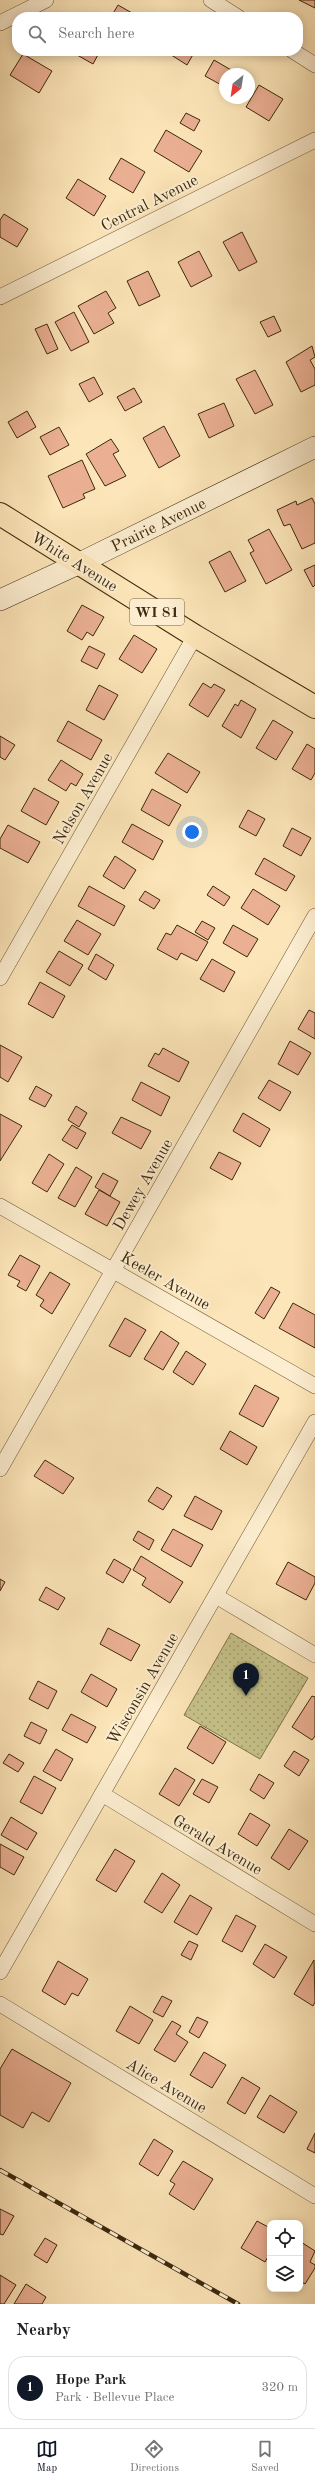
<!DOCTYPE html>
<html lang="en">
<head>
<meta charset="utf-8">
<style>
	body { margin:0; font-family:"Old Standard TT",serif; background:#f2f2f2; color:#202124 }
	.controls { position:absolute; right:12px; bottom:12px; display:grid; overflow:hidden; border-radius:8px; box-shadow:0 2px 10px #0003 }
	.controls button { width:36px; height:36px; display:grid; place-items:center; padding:0; border:0; border-bottom:1px solid #e0e0e0; background:#fff; color:#202124; font:20px sans-serif }
	.compass { position:absolute; left:219px; top:68px; width:36px; height:36px; border-radius:50%; background:#fff; box-shadow:0 2px 10px #0003; rotate:210deg }
	.you { position:absolute; left:192px; top:832px; width:14px; height:14px; margin:-10px; border:3px solid #fff; border-radius:50%; background:#1a73e8; box-shadow:0 0 0 6px #1a73e833 }
	.badge { display:grid; place-items:center; width:26px; height:26px; border-radius:50%; background:#111827; color:#fff; font-size:13px; font-weight:700 }
	.pin { position:absolute; translate:-50% -33px; filter:drop-shadow(0 1px 2px #0008) }
	.pin::after { content:''; position:absolute; top:21px; width:14px; height:12px; background:inherit; clip-path:polygon(0 0,100% 0,50% 100%) }
	.list { margin:0; padding:0; list-style:none }
	h2 { display:flex; justify-content:space-between; align-items:center; height:52px; margin:0; padding:0 16px; font-size:17px }
	h2 small { font-size:13px; font-weight:400; color:#757577 }
	.list li { display:grid; grid-template-columns:26px 1fr auto; gap:12px; align-items:center; box-sizing:border-box; height:64px; margin:0 8px 8px; padding:0 8px; border:1px solid #e0e0e0; border-radius:16px }
	.list b { display:block; font-size:15px; white-space:nowrap }
	.list p { margin:0; font-size:13px; white-space:nowrap; color:#757577 }
	.list em { font-size:13px; font-style:normal; color:#757577 }
	.icon { flex:none; width:22px; height:22px; fill:none; stroke:currentColor; stroke-width:2; stroke-linecap:round; stroke-linejoin:round }
	.map { position:relative; flex:none; width:315px; height:2304px; overflow:hidden }
	.search { position:absolute; background:#fff; box-shadow:0 2px 10px #0003; left:12px; right:12px; top:12px; height:44px; display:flex; align-items:center; gap:10px; box-sizing:border-box; padding:0 14px; border-radius:16px; color:#757577; font-size:15px }
	.sheet { height:124px; background:#fff }
	nav { display:flex; justify-content:space-around; align-items:center; box-sizing:border-box; height:56px; border-top:1px solid #e0e0e0; background:#fff; font-size:11px; color:#757577 }
	nav a { display:grid; justify-items:center; gap:2px }
	nav .on { color:#111827 }
	.map>svg:first-child { display:block }
</style>
</head>
<body>
<div class="map">
<svg width="315" height="2304" viewBox="0 0 315 2304">
	<defs>
		<pattern id="park-dots" width="8" height="8" patternUnits="userSpaceOnUse"><rect width="8" height="8" fill="#c6c28a"/><path d="M2 2h.1M6 6h.1" fill="none" stroke="#a29e6f" stroke-width="1.8" stroke-linecap="round"/></pattern>
	</defs>
	<rect width="100%" height="100%" fill="#fce5b8"/>
	<filter id="stains"><feTurbulence type="fractalNoise" baseFrequency=".005" numOctaves="4"/><feColorMatrix values="0 0 0 0 .2 0 0 0 0 .09 0 0 0 0 .02 0 0 0 .5 -.17"/></filter>
	<radialGradient id="worn" r=".72"><stop offset=".6" stop-color="#630" stop-opacity="0"/><stop offset="1" stop-color="#630" stop-opacity=".3"/></radialGradient>
	<polygon fill="url(#park-dots)" stroke="#81764c" points="231,1633 308,1678 260,1759 184,1715"/>
	<g fill="#ebb093" stroke="#3c290e">
		<polygon points="299,0 315,0 315,8"/>
		<polygon points="118,5 139,17 111,17"/>
		<polygon points="70,51 100,51 93,64"/>
		<polygon points="165,51 195,51 187,65"/>
		<polygon points="23,54 52,71 39,93 10,75"/>
		<polygon points="214,60 238,74 225,74 225,87 205,76"/>
		<polygon points="259,85 283,99 269,121 246,107"/>
		<polygon points="186,113 200,120 194,131 180,123"/>
		<polygon points="166,130 202,151 189,172 154,151"/>
		<polygon points="121,158 145,172 133,193 109,179"/>
		<polygon points="78,179 106,196 94,216 66,198"/>
		<polygon points="4,214 28,229 17,247 0,237 0,220"/>
		<polygon points="242,232 257,262 239,271 223,242"/>
		<polygon points="199,251 212,276 191,287 178,262"/>
		<polygon points="148,271 160,296 139,306 127,281"/>
		<polygon points="106,291 116,308 108,313 114,323 94,334 78,306"/>
		<polygon points="74,312 89,342 71,351 55,322"/>
		<polygon points="274,316 281,331 268,337 260,322"/>
		<polygon points="47,324 58,349 47,354 35,329"/>
		<polygon points="312,346 315,357 310,360 315,369 315,385 301,392 286,362"/>
		<polygon points="255,370 273,405 255,414 236,379"/>
		<polygon points="94,377 103,394 89,402 79,384"/>
		<polygon points="134,388 142,402 125,411 117,397"/>
		<polygon points="224,403 234,426 209,438 198,414"/>
		<polygon points="27,411 36,427 17,438 8,422"/>
		<polygon points="164,426 180,456 159,468 143,438"/>
		<polygon points="59,427 69,445 50,455 40,437"/>
		<polygon points="111,439 119,451 113,454 126,476 105,486 86,454"/>
		<polygon points="82,460 95,489 83,494 85,498 63,508 48,476"/>
		<polygon points="312,498 315,504 315,543 302,549 290,524 284,526 277,510 296,501 297,505"/>
		<polygon points="269,529 292,570 266,584 250,553 254,551 248,540"/>
		<polygon points="230,551 246,581 225,592 209,562"/>
		<polygon points="315,565 315,585 313,587 304,570"/>
		<polygon points="82,605 104,617 93,636 87,632 82,640 67,631"/>
		<polygon points="134,635 157,649 142,673 119,659"/>
		<polygon points="89,646 105,654 97,669 81,661"/>
		<polygon points="203,683 211,688 214,684 225,690 208,717 189,705"/>
		<polygon points="99,685 118,695 104,720 86,710"/>
		<polygon points="241,700 256,709 241,738 222,726 235,704 238,706"/>
		<polygon points="273,720 293,732 276,760 256,748"/>
		<polygon points="68,721 102,740 91,760 57,741"/>
		<polygon points="0,736 15,745 5,760 0,757"/>
		<polygon points="307,744 315,749 315,773 311,780 292,769"/>
		<polygon points="168,753 200,772 187,793 155,773"/>
		<polygon points="61,760 83,774 76,786 71,783 66,791 48,780"/>
		<polygon points="34,788 59,802 46,825 21,811"/>
		<polygon points="152,789 181,805 169,826 141,810"/>
		<polygon points="248,810 265,819 256,836 239,827"/>
		<polygon points="132,824 163,841 153,860 122,842"/>
		<polygon points="8,825 40,842 28,863 0,848 0,839"/>
		<polygon points="292,828 311,838 301,856 283,846"/>
		<polygon points="115,856 136,870 124,889 103,876"/>
		<polygon points="264,858 295,876 286,891 255,874"/>
		<polygon points="89,886 125,906 114,926 78,906"/>
		<polygon points="213,886 230,897 224,906 207,895"/>
		<polygon points="253,889 280,906 268,925 241,908"/>
		<polygon points="145,891 160,900 154,909 139,900"/>
		<polygon points="77,920 101,934 88,955 64,941"/>
		<polygon points="202,921 215,928 208,940 195,932"/>
		<polygon points="177,925 208,942 197,961 181,953 177,960 157,949 166,933 171,935"/>
		<polygon points="233,925 258,939 247,957 223,943"/>
		<polygon points="59,951 83,965 70,986 46,972"/>
		<polygon points="96,954 114,965 106,980 88,969"/>
		<polygon points="212,959 235,972 224,992 200,979"/>
		<polygon points="40,982 65,996 53,1018 28,1004"/>
		<polygon points="309,1010 315,1013 315,1039 298,1029"/>
		<polygon points="290,1041 311,1053 298,1075 278,1064"/>
		<polygon points="0,1045 22,1057 8,1082 0,1077"/>
		<polygon points="163,1048 189,1062 179,1082 148,1066 155,1053 159,1055"/>
		<polygon points="269,1080 291,1092 280,1111 258,1098"/>
		<polygon points="141,1082 170,1097 161,1116 132,1100"/>
		<polygon points="36,1086 52,1095 45,1107 29,1099"/>
		<polygon points="76,1106 87,1113 79,1127 68,1120"/>
		<polygon points="243,1113 270,1129 260,1147 233,1131"/>
		<polygon points="0,1114 22,1126 0,1161"/>
		<polygon points="121,1117 151,1131 141,1149 112,1133"/>
		<polygon points="72,1125 86,1133 77,1149 62,1140"/>
		<polygon points="219,1152 241,1163 232,1180 210,1168"/>
		<polygon points="49,1154 64,1164 47,1192 32,1183"/>
		<polygon points="76,1167 92,1177 75,1207 58,1198"/>
		<polygon points="103,1173 118,1181 110,1196 95,1187"/>
		<polygon points="99,1190 120,1202 107,1226 85,1214"/>
		<polygon points="20,1255 40,1266 26,1291 17,1286 20,1281 8,1275"/>
		<polygon points="50,1272 70,1284 52,1314 40,1306 44,1300 36,1295"/>
		<polygon points="271,1287 280,1292 264,1319 255,1313"/>
		<polygon points="293,1303 315,1315 315,1348 279,1328"/>
		<polygon points="125,1318 146,1330 130,1357 109,1346"/>
		<polygon points="161,1331 179,1343 163,1370 144,1359"/>
		<polygon points="186,1351 206,1364 193,1385 173,1372"/>
		<polygon points="255,1385 279,1398 263,1427 239,1414"/>
		<polygon points="230,1431 257,1447 247,1465 220,1449"/>
		<polygon points="45,1460 74,1478 63,1494 34,1476"/>
		<polygon points="157,1487 172,1496 163,1510 148,1501"/>
		<polygon points="195,1496 222,1511 212,1530 184,1516"/>
		<polygon points="173,1529 203,1545 191,1567 161,1550"/>
		<polygon points="138,1531 154,1540 149,1550 133,1540"/>
		<polygon points="141,1556 183,1582 170,1603 142,1585 146,1578 133,1570"/>
		<polygon points="114,1559 131,1569 123,1583 106,1573"/>
		<polygon points="288,1562 315,1577 315,1583 306,1600 276,1584"/>
		<polygon points="0,1579 5,1582 0,1591"/>
		<polygon points="46,1587 65,1598 58,1610 39,1600"/>
		<polygon points="108,1628 140,1645 131,1661 100,1644"/>
		<polygon points="91,1674 117,1689 107,1707 81,1692"/>
		<polygon points="38,1681 57,1691 48,1709 29,1699"/>
		<polygon points="312,1696 315,1697 315,1736 312,1740 292,1727"/>
		<polygon points="71,1714 96,1727 87,1743 62,1730"/>
		<polygon points="31,1722 47,1730 40,1744 24,1736"/>
		<polygon points="200,1726 226,1742 213,1764 187,1748"/>
		<polygon points="56,1749 73,1759 61,1781 43,1771"/>
		<polygon points="294,1751 309,1760 299,1776 284,1766"/>
		<polygon points="9,1754 24,1763 18,1772 3,1763"/>
		<polygon points="175,1768 195,1780 179,1806 159,1794"/>
		<polygon points="259,1774 274,1783 264,1799 250,1790"/>
		<polygon points="34,1776 56,1788 42,1814 20,1802"/>
		<polygon points="202,1779 218,1787 209,1803 193,1794"/>
		<polygon points="250,1813 270,1825 257,1846 238,1834"/>
		<polygon points="11,1817 37,1833 27,1850 1,1835"/>
		<polygon points="289,1829 308,1841 289,1870 271,1858"/>
		<polygon points="0,1844 24,1857 14,1875 0,1867"/>
		<polygon points="115,1849 135,1861 116,1892 96,1880"/>
		<polygon points="162,1873 180,1885 162,1913 144,1902"/>
		<polygon points="190,1895 212,1908 197,1935 174,1922"/>
		<polygon points="236,1915 256,1926 242,1952 222,1941"/>
		<polygon points="189,1941 198,1945 191,1960 181,1955"/>
		<polygon points="265,1944 287,1957 274,1978 253,1964"/>
		<polygon points="314,1960 315,2002 313,2006 294,1994"/>
		<polygon points="58,1961 88,1979 78,1996 72,1993 65,2005 42,1991"/>
		<polygon points="162,1996 172,2001 163,2017 153,2012"/>
		<polygon points="130,2006 153,2020 139,2044 116,2031"/>
		<polygon points="197,2017 208,2022 199,2038 189,2032"/>
		<polygon points="172,2021 181,2026 176,2034 188,2042 175,2062 154,2050"/>
		<polygon points="12,2049 71,2083 49,2122 32,2112 23,2128 0,2115 0,2069"/>
		<polygon points="204,2052 226,2065 212,2088 190,2075"/>
		<polygon points="242,2077 260,2088 245,2114 227,2103"/>
		<polygon points="270,2095 297,2112 284,2133 257,2117"/>
		<polygon points="315,2133 315,2153 307,2149"/>
		<polygon points="154,2139 173,2151 158,2176 139,2164"/>
		<polygon points="183,2161 213,2179 194,2210 169,2194 175,2184 170,2181"/>
		<polygon points="0,2209 14,2216 3,2235 0,2234"/>
		<polygon points="257,2221 270,2228 270,2253 265,2262 241,2248"/>
		<polygon points="45,2238 57,2245 47,2263 34,2255"/>
		<polygon points="301,2242 315,2251 310,2262 315,2265 315,2268 305,2284 300,2281"/>
		<polygon points="0,2275 16,2285 4,2304 0,2304"/>
		<polygon points="26,2284 46,2297 42,2304 14,2304"/>
	</g>
	<g fill="none" stroke-linecap="round" stroke-linejoin="round">
		<g stroke="#6c5838" stroke-width="16">
			<g id="street">
				<polyline points="211,0 238,17"/>
				<polyline points="0,23 46,0"/>
				<polyline points="293,51 315,65"/>
				<polyline points="0,297 315,140"/>
				<polyline points="0,978 195,636"/>
				<polyline points="0,1206 315,1386"/>
				<polyline points="0,1469 315,916"/>
				<polyline points="216,1596 315,1655"/>
				<polyline points="102,1794 315,1924"/>
				<polyline points="0,1972 315,1422"/>
				<polyline points="0,2004 315,2196"/>
			</g>
		</g>
		<g stroke="#3c290e" stroke-width="22">
			<polyline id="secondary" points="0,600 80,563 315,447"/>
		</g>
		<g stroke="#3c290e" stroke-width="24">
			<polyline id="primary" points="0,514 195,636 315,707"/>
		</g>
		<use href="#street" stroke="#fdeed1" stroke-width="15"/>
		<use href="#secondary" stroke="#fdeed1" stroke-width="21"/>
		<use href="#primary" stroke="#fce5b8" stroke-width="22"/>
		<g stroke="#3c290e" stroke-width="4.5">
			<polyline id="rail" points="0,2170 238,2304"/>
		</g>
		<use href="#rail" stroke="#fdeed1" stroke-width="3" stroke-dasharray="9" stroke-linecap="butt"/>
	</g>
	<g text-anchor="middle" stroke-width="4" stroke-linejoin="round" paint-order="stroke">
		<rect fill="#fdeed1" stroke="#766448" stroke-width="1" x="130" y="599" width="54" height="26" rx="3"/>
		<g font-size="15" font-weight="bold" fill="#3c290e">
			<text x="157" y="617">WI 81</text>
		</g>
		<g font-size="16" fill="#3c290e" stroke="#fdeed1">
			<text transform="translate(149 202) rotate(-27)" y="6">Central Avenue</text>
			<text transform="translate(158 524) rotate(-26)" y="6">Prairie Avenue</text>
			<text transform="translate(75 561) rotate(32)" y="6">White Avenue</text>
			<text transform="translate(82 798) rotate(-60)" y="6">Nelson Avenue</text>
			<text transform="translate(142 1184) rotate(-60)" y="6">Dewey Avenue</text>
			<text transform="translate(166 1280) rotate(30)" y="6">Keeler Avenue</text>
			<text transform="translate(142 1688) rotate(-60)" y="6">Wisconsin Avenue</text>
			<text transform="translate(218 1844) rotate(31)" y="6">Gerald Avenue</text>
			<text transform="translate(167 2085) rotate(31)" y="6">Alice Avenue</text>
		</g>
	</g>
	<rect width="100%" height="100%" filter="url(#stains)"/>
	<rect width="100%" height="100%" fill="url(#worn)"/>
</svg>
<div class="controls">
<button><svg class="icon" aria-label="locate" viewBox="0 0 24 24"><circle cx="12" cy="12" r="6"/><path d="M12 2v4M12 18v4M2 12h4M18 12h4"/></svg></button>
<button><svg class="icon" aria-label="layers" viewBox="0 0 24 24"><path d="M12 4l9 5-9 5-9-5zM3 14l9 5 9-5"/></svg></button>
</div>
<svg class="compass" viewBox="-18 -18 36 36"><path d="M0-13l5 13h-10z" fill="#e53935"/><path d="M0 13l5-13h-10z" fill="#757577"/></svg>
<div class="you"></div>
<div class="pin badge" style="left:246px;top:1696px">1</div>
<div class="search"><svg class="icon" aria-label="search" viewBox="0 0 24 24"><circle cx="10" cy="10" r="6"/><path d="M15 15l6 6"/></svg>Search here</div>
</div>
<section class="sheet">
<h2>Nearby<small></small></h2>
<ul class="list">
<li><span class="badge">1</span><div><b>Hope Park</b><p>Park · Bellevue Place</p></div><em>320 m</em></li>
</ul>
</section>
<nav>
<a class="on"><svg class="icon" aria-label="map" viewBox="0 0 24 24"><path d="M3 6l6-2 6 2 6-2v14l-6 2-6-2-6 2zM9 4v14M15 6v14"/></svg>Map</a>
<a><svg class="icon" aria-label="directions" viewBox="0 0 24 24"><path d="M12 3l9 9-9 9-9-9zM9 14v-3h6M13 9l2 2-2 2"/></svg>Directions</a>
<a><svg class="icon" aria-label="saved" viewBox="0 0 24 24"><path d="M7 4h10v16l-5-4-5 4z"/></svg>Saved</a>
</nav>
</body>
</html>
